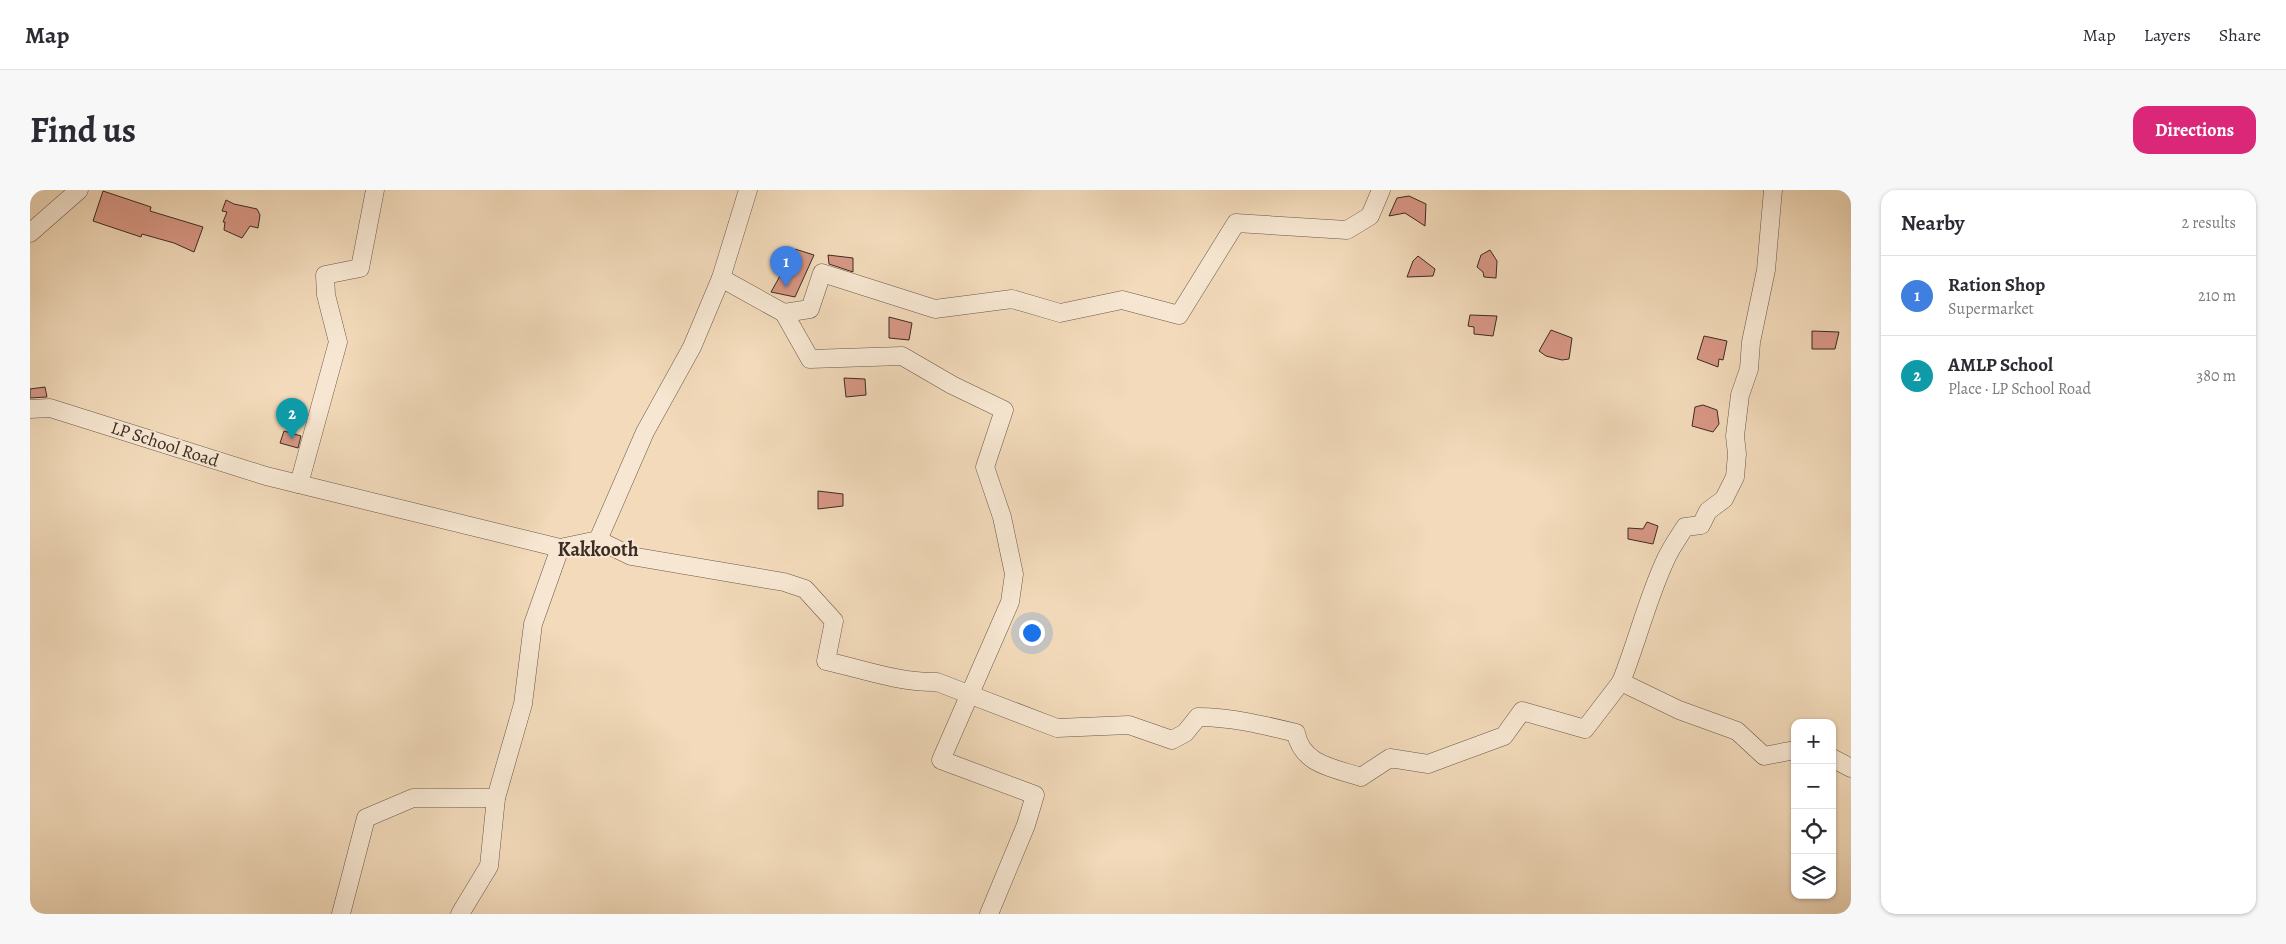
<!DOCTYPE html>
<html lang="en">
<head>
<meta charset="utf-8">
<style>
	body { margin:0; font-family:Alegreya,serif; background:#f7f7f7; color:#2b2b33 }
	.controls { position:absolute; right:15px; bottom:15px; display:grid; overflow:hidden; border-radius:10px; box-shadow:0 1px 4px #0004 }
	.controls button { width:45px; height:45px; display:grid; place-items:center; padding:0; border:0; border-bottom:1px solid #e1e1e2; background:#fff; color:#2b2b33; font:25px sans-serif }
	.you { position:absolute; left:1001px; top:442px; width:18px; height:18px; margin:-12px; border:4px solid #fff; border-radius:50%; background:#1a73e8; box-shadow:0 0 0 8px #1a73e833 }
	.badge { display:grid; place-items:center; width:32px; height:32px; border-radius:50%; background:#db2777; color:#fff; font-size:16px; font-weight:700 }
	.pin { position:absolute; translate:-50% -41px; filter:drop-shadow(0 1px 2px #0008) }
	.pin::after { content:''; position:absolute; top:26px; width:18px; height:15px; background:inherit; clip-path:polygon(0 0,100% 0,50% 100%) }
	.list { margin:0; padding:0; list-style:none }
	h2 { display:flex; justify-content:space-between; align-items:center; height:65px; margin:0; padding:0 20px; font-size:21px }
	h2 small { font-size:16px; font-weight:400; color:#7c7c81 }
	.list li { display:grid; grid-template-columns:32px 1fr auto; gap:15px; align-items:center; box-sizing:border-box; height:80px; padding:0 20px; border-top:1px solid #e1e1e2 }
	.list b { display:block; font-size:19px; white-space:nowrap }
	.list p { margin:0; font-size:16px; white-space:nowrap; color:#7c7c81 }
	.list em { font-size:16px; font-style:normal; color:#7c7c81 }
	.icon { flex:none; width:28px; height:28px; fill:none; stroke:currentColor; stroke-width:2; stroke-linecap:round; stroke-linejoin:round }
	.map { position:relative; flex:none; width:1821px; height:724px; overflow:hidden; border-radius:15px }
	header { display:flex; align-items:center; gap:30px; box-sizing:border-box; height:70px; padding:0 25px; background:#fff; border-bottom:1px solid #e1e1e2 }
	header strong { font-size:24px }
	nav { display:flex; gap:28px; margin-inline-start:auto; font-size:18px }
	.intro { display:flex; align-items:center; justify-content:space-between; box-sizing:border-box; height:120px; padding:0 30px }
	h1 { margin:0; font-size:35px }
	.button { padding:12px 22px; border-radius:15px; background:#db2777; color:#fff; font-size:18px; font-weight:700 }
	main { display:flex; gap:30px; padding:0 30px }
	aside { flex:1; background:#fff; border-radius:15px; box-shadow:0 1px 4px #0004 }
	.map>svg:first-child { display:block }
</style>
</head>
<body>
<header>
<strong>Map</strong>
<nav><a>Map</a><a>Layers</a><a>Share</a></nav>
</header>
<div class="intro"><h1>Find us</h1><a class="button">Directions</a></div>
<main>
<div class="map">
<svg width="1821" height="724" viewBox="0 0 1821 724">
	<rect width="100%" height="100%" fill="#f2daba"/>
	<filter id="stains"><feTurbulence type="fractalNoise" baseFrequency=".004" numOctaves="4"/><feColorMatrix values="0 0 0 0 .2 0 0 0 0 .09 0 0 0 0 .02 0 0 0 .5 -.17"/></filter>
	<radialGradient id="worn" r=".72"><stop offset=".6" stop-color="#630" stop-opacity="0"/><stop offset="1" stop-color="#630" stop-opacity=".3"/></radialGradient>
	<g fill="#d89785" stroke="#3b2c24">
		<polygon points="73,1 121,17 120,21 173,37 164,62 144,53 112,44 111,47 63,31"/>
		<polygon points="1379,6 1396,14 1395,36 1375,23 1359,26 1367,8"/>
		<polygon points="196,10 204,14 227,19 230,25 228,38 220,36 212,48 194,40 195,32 193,32 197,22 192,21"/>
		<polygon points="765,59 784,65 765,107 741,102"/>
		<polygon points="1460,60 1467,71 1466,88 1454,87 1453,82 1447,77 1451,65"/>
		<polygon points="798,65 823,68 823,82 799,74"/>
		<polygon points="1388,66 1405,79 1403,86 1377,87 1383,71"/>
		<polygon points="1440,125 1467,126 1463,146 1444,144 1444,137 1438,136"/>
		<polygon points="859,127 882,133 879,150 859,148"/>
		<polygon points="1521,140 1542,148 1539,169 1532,170 1516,166 1509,161"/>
		<polygon points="1782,141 1809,142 1805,159 1782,159"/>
		<polygon points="1674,146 1697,151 1693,170 1689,169 1688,177 1667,169"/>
		<polygon points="814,188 835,189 836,205 816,207"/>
		<polygon points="15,197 17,207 0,208 0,199"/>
		<polygon points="1673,215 1687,220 1689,234 1683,242 1662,236 1665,217"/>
		<polygon points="254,241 271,246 268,258 250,253"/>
		<polygon points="788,301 813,304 813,316 788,319"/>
		<polygon points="1617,332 1628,336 1623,354 1598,349 1598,338 1613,339"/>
	</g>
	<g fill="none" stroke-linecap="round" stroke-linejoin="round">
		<g stroke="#69584a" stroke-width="19">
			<g id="minor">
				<path d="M1743 0 1736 80 1721 152 1719 179 1710 205 1705 246 1707 264 1705 287 1694 309 1678 321 1671 335 1655 337C1648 348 1640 359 1635 371 1617 410 1607 452 1591 492L1649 520 1707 541 1734 566 1765 560"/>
				<polyline points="0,43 49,0"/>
				<polyline points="691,88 718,0"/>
				<polyline points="754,123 780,169 872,166 922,195 974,220 955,277 972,327 984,384 980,412 911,570 1005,605 996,635 959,724"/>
				<polyline points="0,219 20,218 236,286 530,358"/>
				<polyline points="269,294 308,152 296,105 295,85 330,78 345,0"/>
				<path d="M568 350 601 366 754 392 775 399 804 431 796 471C832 479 870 493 907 492L1027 538 1099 535 1142 550 1155 543 1168 527C1201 527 1233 535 1266 543 1272 575 1304 578 1331 587L1360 568 1398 574 1474 546 1492 521 1555 539 1591 492"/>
				<polyline points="1802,568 1821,578"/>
				<polyline points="311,724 336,628 383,608 466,608 493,514 503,434 530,358 568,350 615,242 662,157 691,88 754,123 780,119 792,83 905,119 982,109 1030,123 1092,110 1149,125 1206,33 1317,40 1340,26 1351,0"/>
				<polyline points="430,724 459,676 466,608"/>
			</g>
		</g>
		<use href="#minor" stroke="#f7e7d2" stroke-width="18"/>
	</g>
	<g text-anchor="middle" stroke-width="4" stroke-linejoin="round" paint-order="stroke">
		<g font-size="18" fill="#3b2c24" stroke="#f7e7d2">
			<text transform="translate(135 254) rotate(18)" y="6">LP School Road</text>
		</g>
		<g font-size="20" font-weight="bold" fill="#3b2c24" stroke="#f7e7d2">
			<text x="568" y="366">Kakkooth</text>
		</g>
	</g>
	<rect width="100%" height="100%" filter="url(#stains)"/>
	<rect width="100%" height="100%" fill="url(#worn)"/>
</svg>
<div class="controls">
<button>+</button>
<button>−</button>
<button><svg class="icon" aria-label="locate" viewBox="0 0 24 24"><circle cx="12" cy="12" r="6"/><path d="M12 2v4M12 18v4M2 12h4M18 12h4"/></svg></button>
<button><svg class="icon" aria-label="layers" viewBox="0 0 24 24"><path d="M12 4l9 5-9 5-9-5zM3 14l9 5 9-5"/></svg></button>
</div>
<div class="you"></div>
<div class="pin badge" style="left:756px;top:97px;background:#3f7fe0">1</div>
<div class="pin badge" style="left:262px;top:249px;background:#0f9aa8">2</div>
</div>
<aside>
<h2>Nearby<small>2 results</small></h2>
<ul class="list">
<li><span class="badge" style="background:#3f7fe0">1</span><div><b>Ration Shop</b><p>Supermarket</p></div><em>210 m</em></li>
<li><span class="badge" style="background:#0f9aa8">2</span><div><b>AMLP School</b><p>Place · LP School Road</p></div><em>380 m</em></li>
</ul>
</aside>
</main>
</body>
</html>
